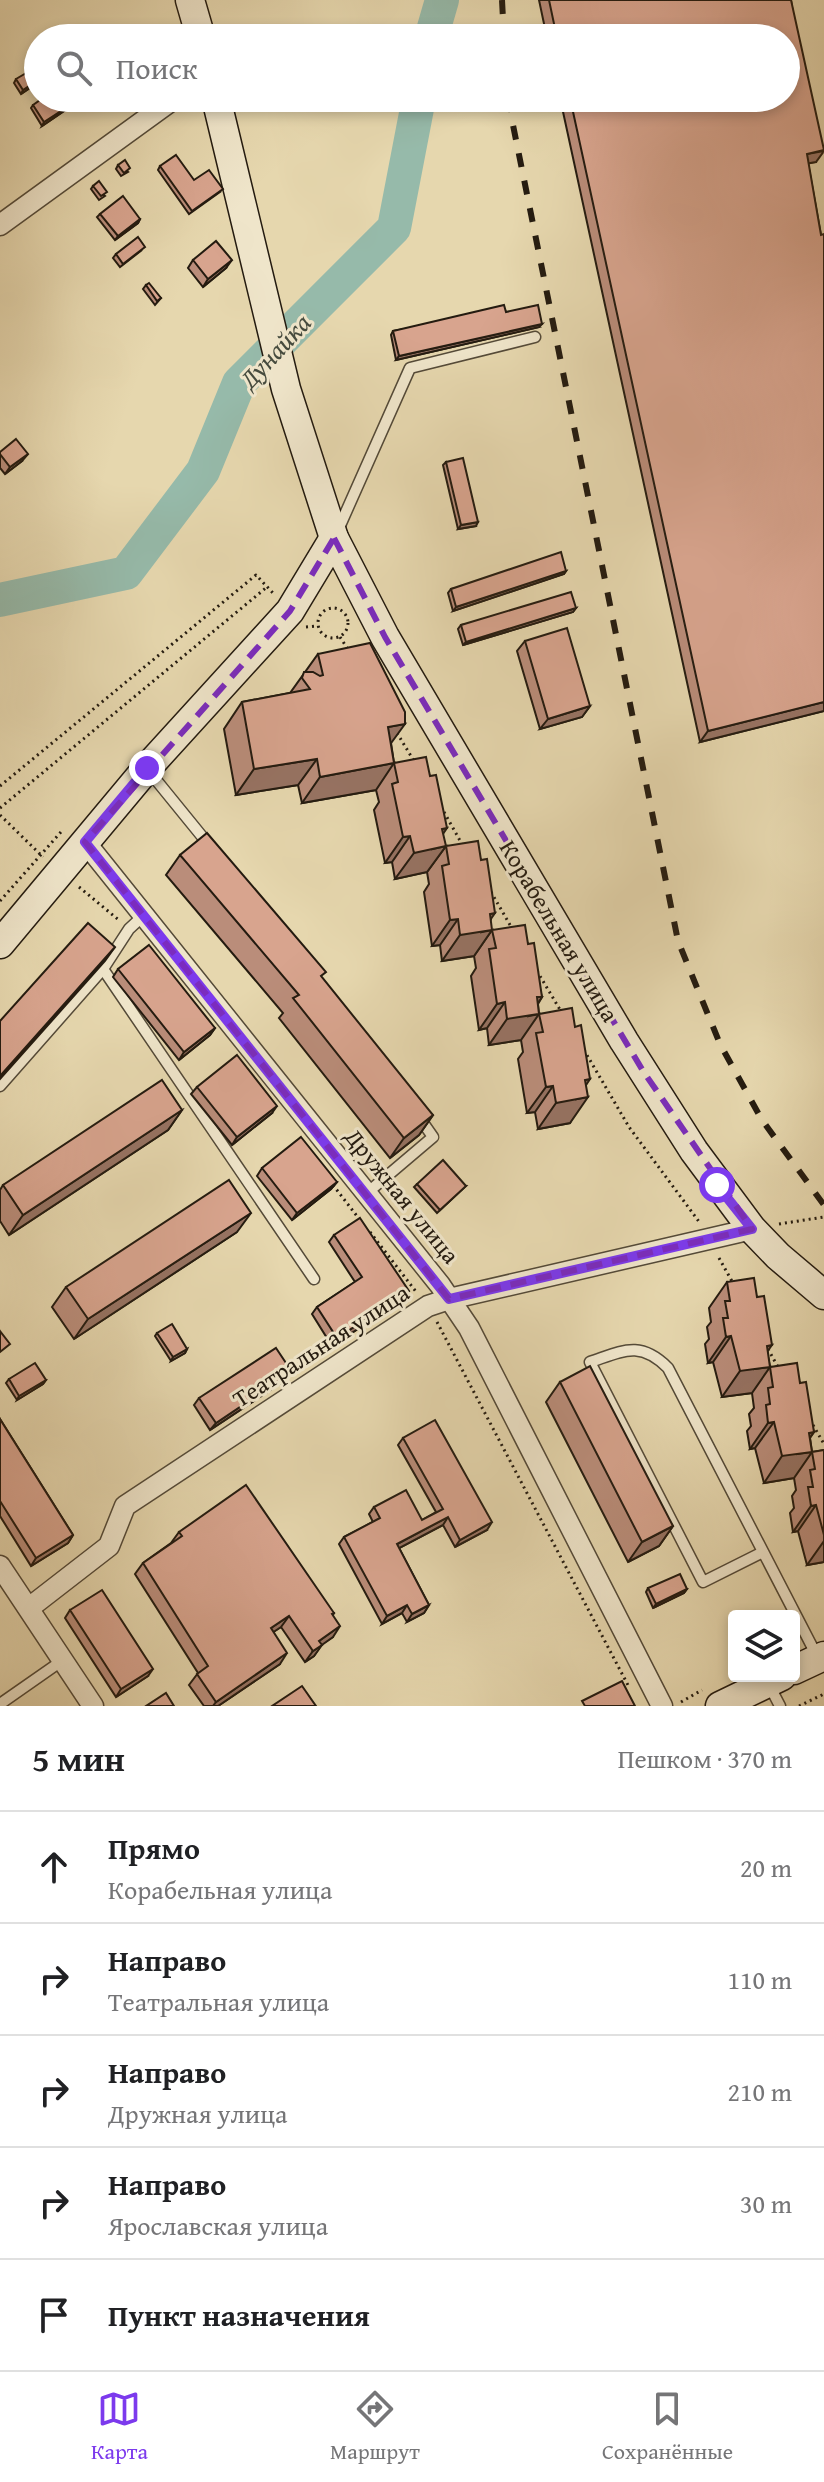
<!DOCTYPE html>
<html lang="ru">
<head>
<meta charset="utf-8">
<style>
	body { margin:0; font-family:"Gentium Book Plus",serif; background:#f6f6f6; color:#202124 }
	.controls { position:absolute; right:24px; bottom:24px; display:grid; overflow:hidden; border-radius:8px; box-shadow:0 4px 12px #0003 }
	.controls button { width:72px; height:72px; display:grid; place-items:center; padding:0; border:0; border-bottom:2px solid #e0e0e0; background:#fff; color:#202124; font:40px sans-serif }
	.stop { position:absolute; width:24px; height:24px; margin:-18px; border:6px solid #7c3aed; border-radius:50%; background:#fff }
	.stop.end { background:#7c3aed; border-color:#fff; box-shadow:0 2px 8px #0008 }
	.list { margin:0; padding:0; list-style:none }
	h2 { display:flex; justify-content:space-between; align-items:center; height:104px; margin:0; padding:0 32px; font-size:34px }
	h2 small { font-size:26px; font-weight:400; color:#757577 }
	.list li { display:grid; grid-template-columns:52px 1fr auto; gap:24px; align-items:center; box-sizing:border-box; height:112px; padding:0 32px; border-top:2px solid #e0e0e0 }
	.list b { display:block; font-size:30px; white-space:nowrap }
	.list p { margin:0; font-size:26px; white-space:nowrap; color:#757577 }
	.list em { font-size:26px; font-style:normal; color:#757577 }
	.icon { flex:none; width:44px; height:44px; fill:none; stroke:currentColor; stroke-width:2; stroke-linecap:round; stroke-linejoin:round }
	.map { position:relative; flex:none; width:824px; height:1706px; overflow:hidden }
	.search { position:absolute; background:#fff; box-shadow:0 4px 12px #0003; left:24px; right:24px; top:24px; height:88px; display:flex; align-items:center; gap:20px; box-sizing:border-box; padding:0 28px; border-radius:44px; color:#757577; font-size:30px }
	.sheet { height:664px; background:#fff }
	nav { display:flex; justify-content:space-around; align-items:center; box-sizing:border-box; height:112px; border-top:2px solid #e0e0e0; background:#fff; font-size:22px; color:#757577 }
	nav a { display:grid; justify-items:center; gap:4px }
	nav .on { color:#7c3aed }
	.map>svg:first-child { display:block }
</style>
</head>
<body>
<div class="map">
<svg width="824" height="1706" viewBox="0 0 824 1706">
	<rect width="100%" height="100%" fill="#e6d7ae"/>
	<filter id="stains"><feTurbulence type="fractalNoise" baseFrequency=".0025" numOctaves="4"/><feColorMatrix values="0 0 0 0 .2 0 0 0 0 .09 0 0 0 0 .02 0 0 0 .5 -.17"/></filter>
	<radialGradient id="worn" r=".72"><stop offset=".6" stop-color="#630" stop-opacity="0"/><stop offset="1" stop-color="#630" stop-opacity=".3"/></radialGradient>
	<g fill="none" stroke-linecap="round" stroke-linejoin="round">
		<g stroke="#96baaa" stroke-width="34">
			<polyline points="431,38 442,0"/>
			<polyline points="0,600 126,573 203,471 239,383 394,228 419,98"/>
		</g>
		<g stroke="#544a38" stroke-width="13">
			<g id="lane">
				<polyline points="338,530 410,368 535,337"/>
				<polyline points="148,770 209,845"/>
				<polyline points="103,969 314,1279"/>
				<polyline points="0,1086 103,969 129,929 144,915"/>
				<polyline points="367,1193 433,1137 419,1117"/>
				<path d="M763 1552 703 1582 590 1362C623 1351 640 1340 668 1368L818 1658"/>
				<polyline points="768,1683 780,1706"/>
				<polyline points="0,1704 63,1660"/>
			</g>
		</g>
		<g stroke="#544a38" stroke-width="23">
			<g id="street">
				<polyline points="0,225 175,98"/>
				<polyline points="85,842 440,1285 469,1328 662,1706"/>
				<polyline points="0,1566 93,1706"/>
				<polyline points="29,1608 109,1546 125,1506 428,1306 449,1299 752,1229"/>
			</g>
		</g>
		<g stroke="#241b10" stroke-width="31">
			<g id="secondary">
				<polyline points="190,0 201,38"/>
				<polyline points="216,98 286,389 334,538 385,637 624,1041 694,1151 752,1229 778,1256 824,1295"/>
				<polyline points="0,944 147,768 290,611 334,538"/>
				<polyline points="794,1670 824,1656"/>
				<polyline points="720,1706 782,1676"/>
			</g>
		</g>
		<g stroke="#241b10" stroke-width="3" stroke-dasharray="2 4" stroke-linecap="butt">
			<circle cx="333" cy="623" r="15"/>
			<polyline points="306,627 318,626"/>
			<polyline points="340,637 349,651"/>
			<polyline points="397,733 414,761"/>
			<polyline points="0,786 256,575 273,593"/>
			<polyline points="0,808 267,587"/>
			<polyline points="444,812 462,844"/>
			<polyline points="0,815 43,857"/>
			<polyline points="79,887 120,921"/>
			<polyline points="491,892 513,930"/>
			<polyline points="0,901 61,832"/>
			<polyline points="537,971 562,1013"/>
			<polyline points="584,1050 629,1127 700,1223"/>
			<polyline points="333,1185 360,1220"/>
			<polyline points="779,1224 824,1217"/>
			<polyline points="370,1232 417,1293"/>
			<polyline points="719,1258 733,1283"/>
			<polyline points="437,1322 629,1687"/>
			<polyline points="768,1349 778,1367"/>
			<polyline points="813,1425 824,1444"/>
			<polyline points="681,1702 702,1690"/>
			<polyline points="799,1706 824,1694"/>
		</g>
		<use href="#lane" stroke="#efe5ca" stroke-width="10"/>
		<use href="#street" stroke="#efe5ca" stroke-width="20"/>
		<use href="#secondary" stroke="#efe5ca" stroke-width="28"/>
		<g stroke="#241b10" stroke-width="6" stroke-dasharray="14 14" stroke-linecap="butt">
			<polyline points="502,0 504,38"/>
			<polyline points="510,98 513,125 678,941 720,1044 762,1120 824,1205"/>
		</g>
	</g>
	<g fill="#ba8d7a" stroke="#241b10" stroke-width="2">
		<polygon points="539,0 791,0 816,162 808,163 821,235 824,711 700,742 560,98 786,98 786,38 547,38"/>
		<polygon points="16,79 37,83 21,94 14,83"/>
		<polygon points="33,105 64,111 42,126 31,108"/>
		<polygon points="118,165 128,172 121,176 116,169"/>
		<polygon points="160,166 194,180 220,192 189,214 158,170"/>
		<polygon points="93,186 105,196 99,200 91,189"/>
		<polygon points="100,214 140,219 138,223 115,240 97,217"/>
		<polygon points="142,250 120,267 113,258 116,254"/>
		<polygon points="193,260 226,268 203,287 188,268"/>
		<polygon points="146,285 161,298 155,305 143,289"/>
		<polygon points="506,312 539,327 396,360 391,335 393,331"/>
		<polygon points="0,452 22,461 5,474 0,468"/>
		<polygon points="446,462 476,526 458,529 443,465"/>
		<polygon points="566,571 564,574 453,611 448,593 451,589"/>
		<polygon points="576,608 573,612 463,645 458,629 461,625"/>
		<polygon points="525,641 590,706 582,717 540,729 517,651"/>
		<polygon points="318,654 391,743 394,763 443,835 427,872 395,879 392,862 385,863 374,810 379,802 376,790 302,803 298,785 236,795 224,729 242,702 290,693"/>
		<polygon points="446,846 491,919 474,956 442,961 440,945 432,946 424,892 429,884 427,872"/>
		<polygon points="180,855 433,1115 419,1135 390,1158 279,1018 283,1013 166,875"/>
		<polygon points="492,930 528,944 542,997 538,1004 539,1014 586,1086 570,1123 538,1129 535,1112 527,1113 518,1059 523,1052 521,1040 489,1045 487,1028 479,1030 471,976 476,968 474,956"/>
		<polygon points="118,969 215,1028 210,1035 179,1060 113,977"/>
		<polygon points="197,1087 272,1113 232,1145 191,1094"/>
		<polygon points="182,1110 168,1130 9,1235 0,1221 0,1190 3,1185"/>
		<polygon points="262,1168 337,1182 331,1189 292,1220 257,1176"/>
		<polygon points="417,1184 466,1186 437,1213 414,1187"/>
		<polygon points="237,1232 74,1339 52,1307 66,1287"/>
		<polygon points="334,1235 403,1299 332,1346 312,1314 317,1307 355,1282 329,1242"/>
		<polygon points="727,1282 767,1351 770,1367 800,1383 814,1432 810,1438 812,1452 824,1450 824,1562 807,1565 798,1531 793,1532 790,1513 794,1508 792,1496 796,1490 794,1478 764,1483 755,1448 750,1449 747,1431 751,1426 749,1414 754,1408 752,1393 722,1397 713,1362 708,1363 705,1344 709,1339 707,1327 711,1322 709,1308"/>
		<polygon points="157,1333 187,1349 185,1353 171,1361 155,1336"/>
		<polygon points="292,1372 287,1379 210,1430 194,1405 199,1398"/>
		<polygon points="9,1379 46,1380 43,1384 17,1400 6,1383"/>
		<polygon points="560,1382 673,1526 659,1546 628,1562 546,1402"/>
		<polygon points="0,1419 73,1535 68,1543 31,1566 0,1516"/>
		<polygon points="403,1438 487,1530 455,1547 443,1525 399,1548 429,1605 424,1613 407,1622 402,1613 382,1624 339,1544 344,1537 373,1522 369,1514 374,1507 422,1520 436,1512 398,1445"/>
		<polygon points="179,1532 334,1613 333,1615 333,1637 322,1644 314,1656 305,1662 281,1627 273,1632 280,1664 218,1706 204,1706 189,1685 198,1673 135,1574 143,1563 171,1543"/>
		<polygon points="648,1588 687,1589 684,1593 653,1608 646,1592"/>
		<polygon points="70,1610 148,1676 116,1697 65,1618"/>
	</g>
	<g fill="#977363" stroke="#241b10" stroke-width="2">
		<polygon points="38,80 37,83 21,94 23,90"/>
		<polygon points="67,107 64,111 42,126 44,122"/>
		<polygon points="824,151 816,162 799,165 807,154"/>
		<polygon points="140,219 138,223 115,240 118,236"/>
		<polygon points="232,260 226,268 203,287 208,279"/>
		<polygon points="542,324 539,327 396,360 399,356"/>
		<polygon points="28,454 22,461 5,474 10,467"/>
		<polygon points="478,522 476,526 458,529 461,525"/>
		<polygon points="566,571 564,574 453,611 456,607"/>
		<polygon points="576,608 573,612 463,645 466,642"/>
		<polygon points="824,702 824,711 700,742 708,731"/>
		<polygon points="590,706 582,717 540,729 548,719"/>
		<polygon points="405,724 386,750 388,727"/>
		<polygon points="317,759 298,785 236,795 254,769"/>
		<polygon points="394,763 376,790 302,803 320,777"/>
		<polygon points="447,828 433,849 446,846 427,872 395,879 414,853 442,829"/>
		<polygon points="410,836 392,862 385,863 403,837"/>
		<polygon points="495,913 482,932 492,930 474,956 442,961 460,935 490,914"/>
		<polygon points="458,919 440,945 432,946 450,920"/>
		<polygon points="115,947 105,961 0,1079 0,1076"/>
		<polygon points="537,997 542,997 529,1016 539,1014 521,1040 489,1045 507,1019"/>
		<polygon points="505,1002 487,1028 479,1030 497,1004"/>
		<polygon points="215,1028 210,1035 179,1060 184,1052"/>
		<polygon points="590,1079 577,1099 588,1097 570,1123 538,1129 556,1103 585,1080"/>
		<polygon points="553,1086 535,1112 527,1113 546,1087"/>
		<polygon points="277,1106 272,1113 232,1145 237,1137"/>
		<polygon points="182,1110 168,1130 9,1235 23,1215"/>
		<polygon points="433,1115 419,1135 390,1158 404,1138"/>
		<polygon points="337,1182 331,1189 292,1220 297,1213"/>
		<polygon points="251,1213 237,1232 74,1339 88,1319"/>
		<polygon points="409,1291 403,1299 332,1346 337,1338"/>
		<polygon points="731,1336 713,1362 708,1363 726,1337"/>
		<polygon points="772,1345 755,1369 770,1367 752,1393 722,1397 740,1371 767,1346"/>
		<polygon points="187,1349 185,1353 171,1361 173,1357"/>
		<polygon points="292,1372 287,1379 210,1430 216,1423"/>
		<polygon points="46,1380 43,1384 17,1400 19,1396"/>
		<polygon points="774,1422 755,1448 750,1449 768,1423"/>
		<polygon points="814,1432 798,1454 812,1452 794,1478 764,1483 782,1456 809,1433"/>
		<polygon points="816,1505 798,1531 793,1532 811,1506"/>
		<polygon points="448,1517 443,1525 392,1552 397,1544"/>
		<polygon points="492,1522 487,1530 455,1547 460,1540"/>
		<polygon points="673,1526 659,1546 628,1562 642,1542"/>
		<polygon points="73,1535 68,1543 31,1566 36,1558"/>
		<polygon points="824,1541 824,1562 807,1565"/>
		<polygon points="687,1589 684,1593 653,1608 656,1604"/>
		<polygon points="407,1605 402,1613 382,1624 387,1616"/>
		<polygon points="429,1605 424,1613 407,1622 412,1614"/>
		<polygon points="289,1616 281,1627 263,1639 271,1628"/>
		<polygon points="340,1626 333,1637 312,1652 319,1641"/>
		<polygon points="322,1645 314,1656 305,1662 313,1651"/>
		<polygon points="287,1653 280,1664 218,1706 213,1706 216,1702"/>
		<polygon points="153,1669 148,1676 116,1697 121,1689"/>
	</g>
	<g fill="#d8a48e" stroke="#241b10" stroke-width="2">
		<polygon points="549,0 791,0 824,150 807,154 821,235 824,234 824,702 708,731 570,98 786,98 786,38 557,38"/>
		<polygon points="33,69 38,76 38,80 23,90 16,79"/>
		<polygon points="43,98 61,98 67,107 44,122 33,105"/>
		<polygon points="176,155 194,180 209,170 223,189 192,211 160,166"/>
		<polygon points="125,160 130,168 124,173 118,165"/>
		<polygon points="99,181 107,192 101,196 93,186"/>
		<polygon points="123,196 140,219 118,236 100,214"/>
		<polygon points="138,237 145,247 123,264 116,254"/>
		<polygon points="216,241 232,260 208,279 193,260"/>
		<polygon points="149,283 161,298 157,301 146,285"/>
		<polygon points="504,305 506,312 538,305 542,324 399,356 393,331"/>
		<polygon points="16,439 28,454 10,467 0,454 0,452"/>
		<polygon points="463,458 478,522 461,525 446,462"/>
		<polygon points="561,552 566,571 456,607 451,589"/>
		<polygon points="571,592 576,608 466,642 461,625"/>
		<polygon points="567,628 590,706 548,719 525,641"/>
		<polygon points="370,643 405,712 405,724 388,727 394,763 426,757 430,776 436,775 447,828 442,829 446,846 414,853 410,836 403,837 392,784 398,782 394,763 320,777 317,759 254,769 242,702 310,689 302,678 304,672 313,672 320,676 323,675 318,654"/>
		<polygon points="207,833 326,972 321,976 433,1115 404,1138 293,998 299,995 180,855"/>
		<polygon points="478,841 481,860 487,859 495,913 490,914 492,930 460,935 458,919 450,920 442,866 449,864 446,846"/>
		<polygon points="88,923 115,947 0,1076 0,1021"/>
		<polygon points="525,925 528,944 534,943 542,997 537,997 539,1014 572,1008 575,1027 581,1025 590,1079 585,1080 588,1097 556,1103 553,1086 546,1087 536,1033 543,1032 539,1014 507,1019 505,1002 497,1004 489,949 496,948 492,930"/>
		<polygon points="149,945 215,1028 184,1052 118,969"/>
		<polygon points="237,1055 277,1106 237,1137 197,1087"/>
		<polygon points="162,1080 182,1110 23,1215 3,1185"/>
		<polygon points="301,1137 337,1182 297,1213 262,1168"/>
		<polygon points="443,1160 466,1186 440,1210 417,1184"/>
		<polygon points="229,1180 251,1213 88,1319 66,1287"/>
		<polygon points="360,1218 409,1291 337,1338 317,1307 362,1277 334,1235"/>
		<polygon points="754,1278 757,1297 764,1296 772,1345 767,1346 770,1367 797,1363 800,1383 806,1382 814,1432 809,1433 812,1452 782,1456 774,1422 768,1423 766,1405 770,1404 768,1388 773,1387 770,1367 740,1371 731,1336 726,1337 723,1318 728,1318 725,1301 730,1301 727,1282"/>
		<polygon points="172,1324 187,1349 173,1357 157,1333"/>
		<polygon points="0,1331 10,1344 0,1352"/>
		<polygon points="276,1348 292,1372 216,1423 199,1398"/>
		<polygon points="35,1363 46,1380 19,1396 9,1379"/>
		<polygon points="590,1366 673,1526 642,1542 560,1382"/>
		<polygon points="0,1419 73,1535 36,1558 0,1501"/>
		<polygon points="435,1420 492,1522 460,1540 448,1517 397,1544 429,1605 412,1614 407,1605 387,1616 344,1537 380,1518 374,1507 406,1490 422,1520 443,1509 403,1438"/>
		<polygon points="824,1450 824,1535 816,1505 811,1506 808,1487 813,1487 810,1470 815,1469 812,1452"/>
		<polygon points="246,1485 334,1613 332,1614 340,1626 319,1641 322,1645 313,1651 289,1616 271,1628 287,1653 216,1702 197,1674 208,1666 143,1563 182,1536 179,1532"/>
		<polygon points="680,1574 687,1589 656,1604 648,1588"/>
		<polygon points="102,1590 153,1669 121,1689 70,1610"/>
		<polygon points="622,1681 635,1706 585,1706 582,1701"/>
		<polygon points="302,1686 316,1706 272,1706"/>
		<polygon points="166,1693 174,1706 146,1706"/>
	</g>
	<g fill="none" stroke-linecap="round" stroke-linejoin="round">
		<polyline stroke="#7c3aed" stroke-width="10" points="147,768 85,842 449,1299 752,1229 717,1185"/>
	</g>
	<path fill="none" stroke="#7b2cbf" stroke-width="6" stroke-dasharray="16 10" stroke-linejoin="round" d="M334 538 385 637 643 1071 752 1229 449 1299 85 842 290 611Z"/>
	<g text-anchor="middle" stroke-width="6" stroke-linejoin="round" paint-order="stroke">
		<g font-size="24" fill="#241b10" stroke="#efe5ca">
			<text transform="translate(559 931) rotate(59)" y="8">Корабельная улица</text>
			<text transform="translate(402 1196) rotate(51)" y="8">Дружная улица</text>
			<text transform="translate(321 1346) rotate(-33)" y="8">Театральная улица</text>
		</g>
		<g font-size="26" font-style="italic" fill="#464b3e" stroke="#efe5ca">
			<text transform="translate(275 351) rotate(-47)" y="9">Дунайка</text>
		</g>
	</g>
	<rect width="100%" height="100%" filter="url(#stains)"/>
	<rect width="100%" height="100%" fill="url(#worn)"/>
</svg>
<div class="controls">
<button><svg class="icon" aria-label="layers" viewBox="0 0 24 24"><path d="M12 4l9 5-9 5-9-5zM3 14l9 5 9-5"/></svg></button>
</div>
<div class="stop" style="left:717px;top:1185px"></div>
<div class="stop end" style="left:147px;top:768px"></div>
<div class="search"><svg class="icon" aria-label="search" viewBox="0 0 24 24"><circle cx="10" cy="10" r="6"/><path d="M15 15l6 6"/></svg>Поиск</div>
</div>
<section class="sheet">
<h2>5 мин<small>Пешком · 370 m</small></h2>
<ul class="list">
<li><svg class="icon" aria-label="ahead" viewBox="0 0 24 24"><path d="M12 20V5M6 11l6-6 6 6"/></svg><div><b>Прямо</b><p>Корабельная улица</p></div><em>20 m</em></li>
<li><svg class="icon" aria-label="right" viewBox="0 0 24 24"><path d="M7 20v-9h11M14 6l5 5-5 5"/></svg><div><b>Направо</b><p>Театральная улица</p></div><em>110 m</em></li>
<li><svg class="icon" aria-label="right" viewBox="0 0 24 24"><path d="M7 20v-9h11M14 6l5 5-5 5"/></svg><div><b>Направо</b><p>Дружная улица</p></div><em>210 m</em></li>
<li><svg class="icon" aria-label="right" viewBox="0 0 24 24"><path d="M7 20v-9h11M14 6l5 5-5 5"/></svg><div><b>Направо</b><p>Ярославская улица</p></div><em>30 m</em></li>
<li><svg class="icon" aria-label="arrive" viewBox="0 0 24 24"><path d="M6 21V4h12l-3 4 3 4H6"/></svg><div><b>Пункт назначения</b></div></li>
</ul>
</section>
<nav>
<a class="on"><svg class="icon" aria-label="map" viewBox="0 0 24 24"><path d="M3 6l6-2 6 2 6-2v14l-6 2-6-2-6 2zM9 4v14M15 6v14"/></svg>Карта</a>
<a><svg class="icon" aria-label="directions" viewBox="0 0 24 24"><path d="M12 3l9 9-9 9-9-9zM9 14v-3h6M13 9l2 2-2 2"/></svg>Маршрут</a>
<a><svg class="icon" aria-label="saved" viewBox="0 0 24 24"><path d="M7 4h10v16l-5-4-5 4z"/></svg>Сохранённые</a>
</nav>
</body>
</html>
